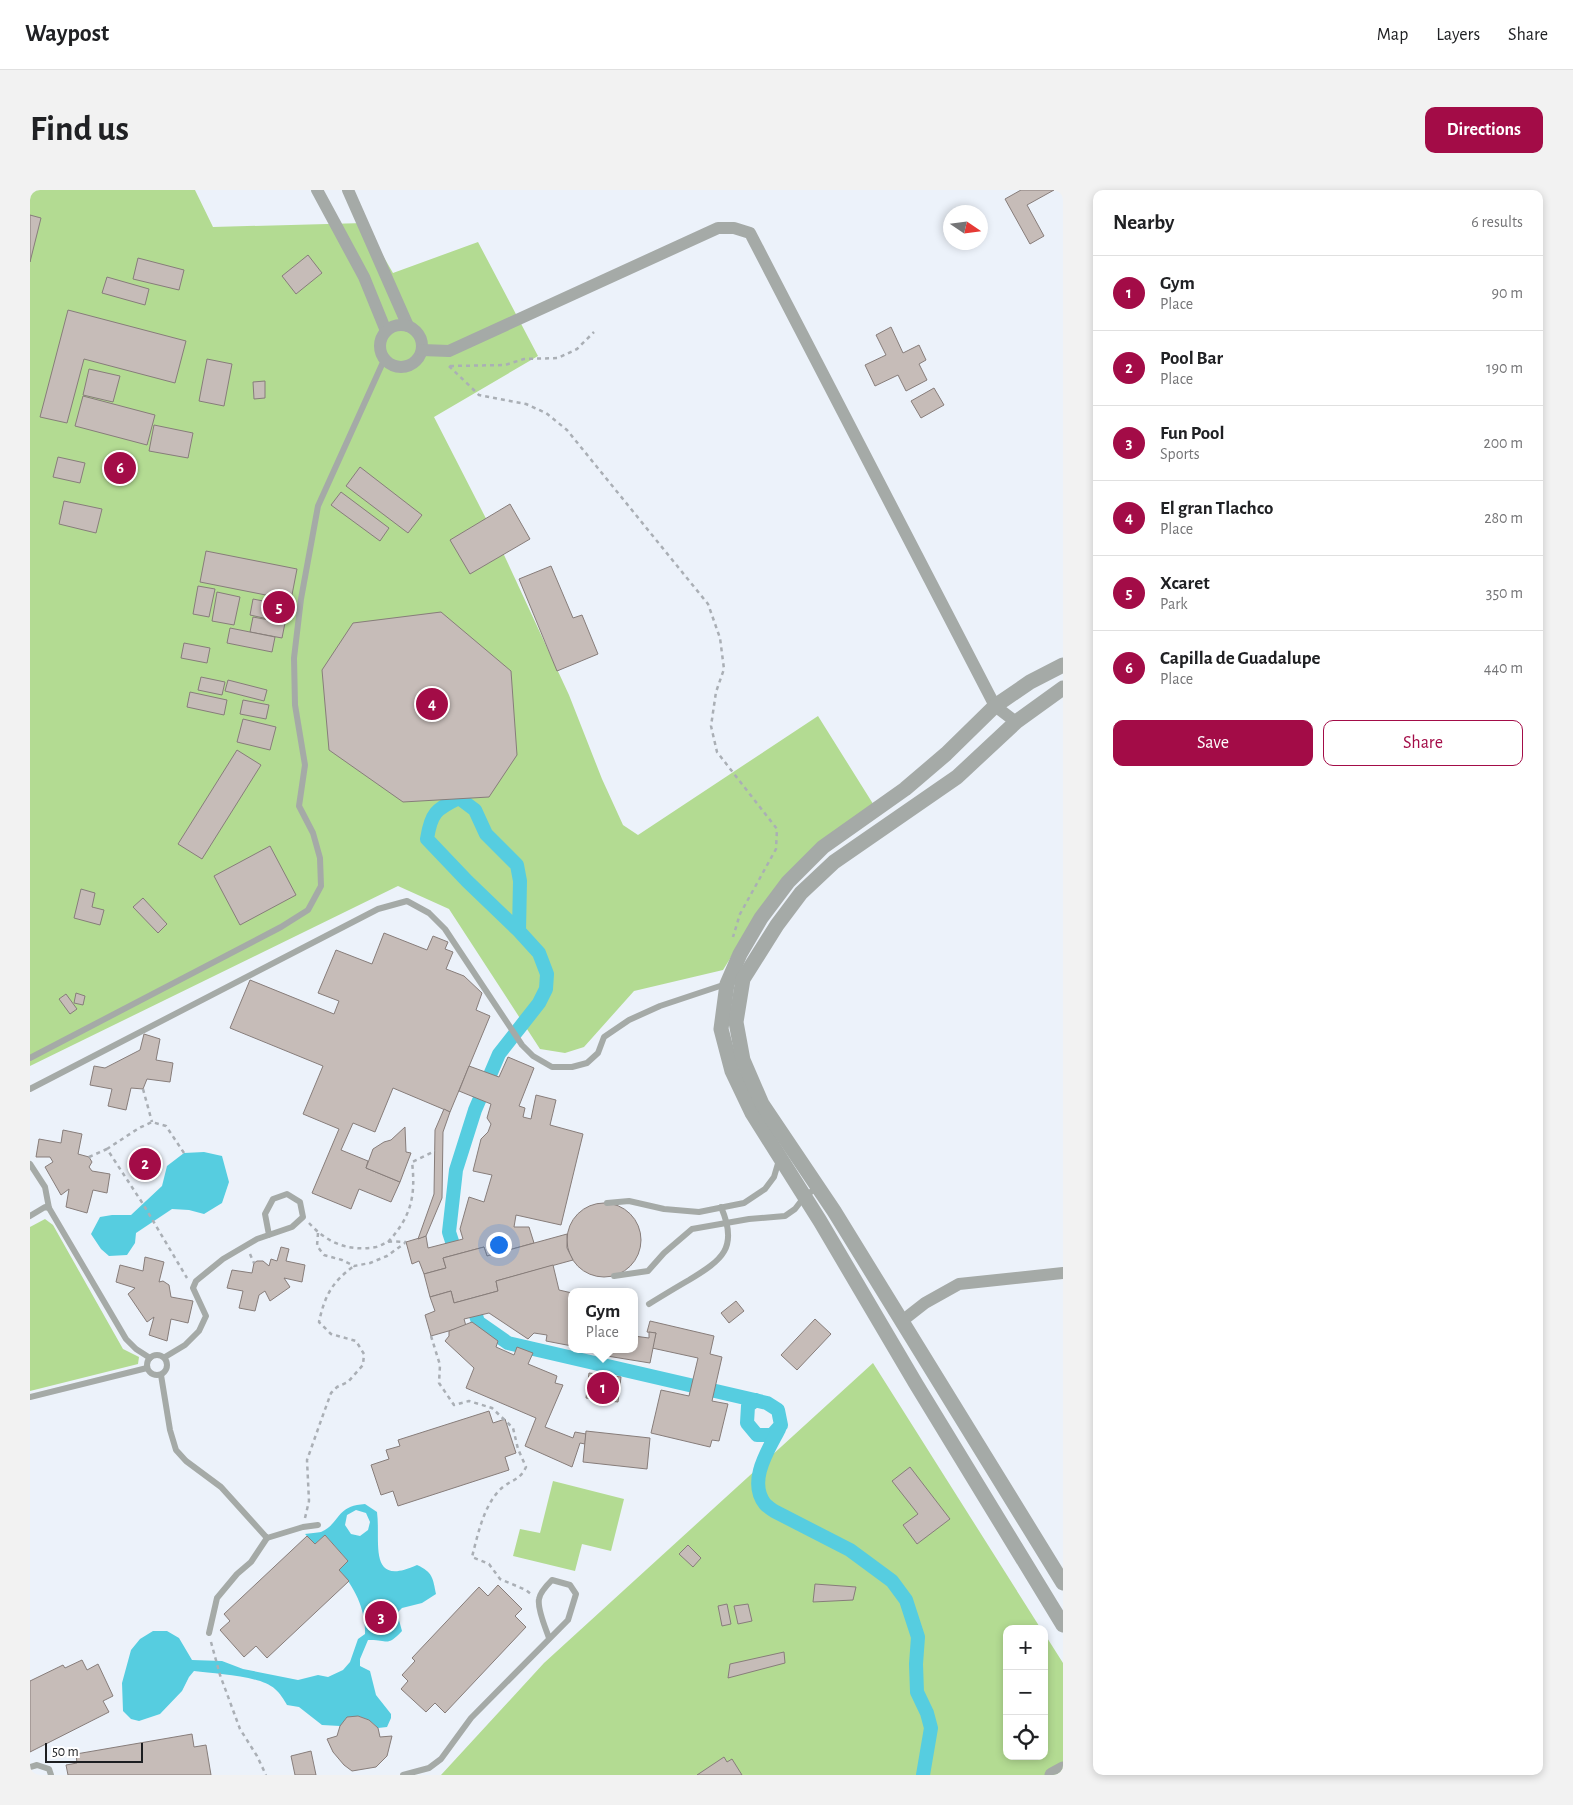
<!DOCTYPE html>
<html lang="en">
<head>
<meta charset="utf-8">
<style>
	body { margin:0; font-family:"Alegreya Sans",sans-serif; background:#f2f2f2; color:#202124 }
	.controls { position:absolute; right:15px; bottom:15px; display:grid; overflow:hidden; border-radius:10px; box-shadow:0 2px 8px #0003 }
	.controls button { width:45px; height:45px; display:grid; place-items:center; padding:0; border:0; border-bottom:1px solid #e0e0e0; background:#fff; color:#202124; font:25px sans-serif }
	.compass { position:absolute; left:913px; top:15px; width:45px; height:45px; border-radius:50%; background:#fff; box-shadow:0 2px 8px #0003; rotate:103deg }
	.scale { position:absolute; left:15px; bottom:12px; width:98px; box-sizing:border-box; padding-left:5px; border:2px solid #1c1e21; border-top:0; font-size:14px; line-height:18px; white-space:nowrap; color:#1c1e21; -webkit-text-stroke:4px #fff; paint-order:stroke }
	.you { position:absolute; left:468px; top:1054px; width:18px; height:18px; margin:-12px; border:4px solid #fff; border-radius:50%; background:#1a73e8; box-shadow:0 0 0 8px #1a73e833 }
	.badge { display:grid; place-items:center; width:32px; height:32px; border-radius:50%; background:#a30c47; color:#fff; font-size:16px; font-weight:700 }
	.pin { position:absolute; translate:-50% -50%; border:2px solid #fff; box-shadow:0 1px 5px #0006 }
	.popup { position:absolute; left:538px; top:1098px; width:70px; height:65px; box-sizing:border-box; display:grid; place-content:center; border-radius:10px; background:#fff; filter:drop-shadow(0 1px 4px #0005); font-size:16px; white-space:nowrap; color:#757577 }
	.popup b { font-size:19px; color:#202124 }
	.popup::after { content:''; position:absolute; left:50%; top:100%; margin-left:-10px; border:10px solid transparent; border-top-color:#fff }
	.list { margin:0; padding:0; list-style:none }
	h2 { display:flex; justify-content:space-between; align-items:center; height:65px; margin:0; padding:0 20px; font-size:21px }
	h2 small { font-size:16px; font-weight:400; color:#757577 }
	.list li { display:grid; grid-template-columns:32px 1fr auto; gap:15px; align-items:center; box-sizing:border-box; height:75px; padding:0 20px; border-top:1px solid #e0e0e0 }
	.list b { display:block; font-size:19px; white-space:nowrap }
	.list p { margin:0; font-size:16px; white-space:nowrap; color:#757577 }
	.list em { font-size:16px; font-style:normal; color:#757577 }
	.actions { display:flex; gap:10px; padding:15px 20px }
	.actions a { flex:1; padding:11px 0; border:1px solid #a30c47; border-radius:10px; text-align:center; font-size:18px; color:#a30c47 }
	.actions .main { background:#a30c47; color:#fff }
	.icon { flex:none; width:28px; height:28px; fill:none; stroke:currentColor; stroke-width:2; stroke-linecap:round; stroke-linejoin:round }
	.map { position:relative; flex:none; width:1033px; height:1585px; overflow:hidden; border-radius:10px }
	header { display:flex; align-items:center; gap:30px; box-sizing:border-box; height:70px; padding:0 25px; background:#fff; border-bottom:1px solid #e0e0e0 }
	header strong { font-size:24px }
	nav { display:flex; gap:28px; margin-inline-start:auto; font-size:18px }
	.intro { display:flex; align-items:center; justify-content:space-between; box-sizing:border-box; height:120px; padding:0 30px }
	h1 { margin:0; font-size:35px }
	.button { padding:12px 22px; border-radius:10px; background:#a30c47; color:#fff; font-size:18px; font-weight:700 }
	main { display:flex; gap:30px; padding:0 30px }
	aside { flex:1; background:#fff; border-radius:10px; box-shadow:0 2px 8px #0003 }
	.map>svg:first-child { display:block }
</style>
</head>
<body>
<header>
<strong>Waypost</strong>
<nav><a>Map</a><a>Layers</a><a>Share</a></nav>
</header>
<div class="intro"><h1>Find us</h1><a class="button">Directions</a></div>
<main>
<div class="map">
<svg width="1033" height="1585" viewBox="0 0 1033 1585">
	<rect width="100%" height="100%" fill="#ecf2fa"/>
	<g fill="#b3db92">
		<polygon points="0,0 165,0 183,37 334,33 363,83 448,52 508,166 404,227 468,352 539,505 572,589 593,635 608,645 788,526 845,617 792,652 706,759 693,780 604,801 554,857 535,863 510,859 419,719 368,696 0,876"/>
		<polygon points="15,1029 23,1035 93,1159 109,1167 108,1174 0,1201 0,1037"/>
		<polygon points="843,1173 1011,1439 977,1439 977,1566 1014,1566 1014,1443 1033,1473 1033,1585 411,1585 514,1473"/>
		<polygon points="523,1291 594,1309 581,1361 552,1354 545,1381 483,1366 490,1339 510,1343"/>
	</g>
	<g fill="#56cde0" fill-rule="evenodd">
		<polygon points="174,962 192,966 199,992 192,1013 174,1024 159,1020 142,1019 106,1043 105,1053 97,1065 79,1066 71,1059 61,1044 70,1027 82,1025 101,1025 132,996 137,976 154,963"/>
		<path d="M335 1314 347 1322C351 1352 337 1398 387 1375 403 1382 403 1389 406 1404L392 1413 372 1418 367 1423 372 1441C356 1458 358 1449 338 1450L330 1469V1476L340 1481 346 1505 361 1524V1528L357 1537 348 1538 339 1530 328 1526 310 1536 292 1535 269 1517 257 1515C254 1510 250 1503 245 1499 229 1485 186 1484 164 1481L159 1487 152 1501 130 1524 109 1531 101 1529 93 1521 92 1493 101 1460 110 1449 123 1441H137L149 1448 162 1470 192 1471 213 1479 268 1490 288 1485 298 1487 313 1480 320 1472 328 1449 335 1444C336 1421 325 1397 309 1380L318 1371 295 1345 285 1354 275 1344C280 1343 287 1343 291 1342 311 1333 305 1316 335 1314ZM326 1320 336 1323 340 1332 338 1340 330 1346 321 1344 315 1335 317 1325Z"/>
	</g>
	<g fill="none" stroke-linecap="round" stroke-linejoin="round">
		<g stroke="#56cde0" stroke-width="14">
			<path d="M428 1070 419 1042 426 980 445 920 469 864 509 813 516 799 517 784 509 763 489 741 437 691 397 649C401 623 406 619 429 608L445 620 456 644 487 675 490 691 489 741"/>
			<polyline points="441,1109 448,1132 478,1153 737,1213 748,1220 751,1235 742,1245 727,1245 717,1233 718,1216 726,1210"/>
			<path d="M749 1239C739 1259 717 1291 735 1314 737 1316 741 1319 744 1321L820 1360 862 1391 876 1410 888 1447 886 1474 887 1502 897 1523 901 1538 893 1585"/>
		</g>
	</g>
	<g fill="#c6bcb8" stroke="#877d7a">
		<polygon points="991,0 1024,0 997,15 1014,46 1000,54 975,9"/>
		<polygon points="0,25 11,28 0,72"/>
		<polygon points="278,65 292,83 266,104 252,86"/>
		<polygon points="108,68 154,80 149,100 103,89"/>
		<polygon points="77,87 119,99 115,115 72,103"/>
		<polygon points="38,120 156,151 145,193 54,169 37,233 10,227"/>
		<polygon points="861,137 873,163 889,155 896,170 889,174 897,190 876,201 868,185 845,196 835,175 856,165 846,145"/>
		<polygon points="177,169 202,174 194,216 169,211"/>
		<polygon points="59,179 90,186 83,212 53,205"/>
		<polygon points="235,191 235,208 224,209 223,192"/>
		<polygon points="904,198 914,215 891,228 881,211"/>
		<polygon points="53,206 125,225 117,255 45,236"/>
		<polygon points="124,235 163,243 158,268 119,261"/>
		<polygon points="28,267 55,273 50,293 23,287"/>
		<polygon points="330,277 392,325 378,343 316,296"/>
		<polygon points="311,302 359,338 350,351 301,315"/>
		<polygon points="34,311 72,319 66,343 29,334"/>
		<polygon points="480,314 500,349 440,384 420,350"/>
		<polygon points="176,361 267,379 261,410 170,392"/>
		<polygon points="521,376 543,428 552,425 568,464 527,481 489,389"/>
		<polygon points="168,396 185,399 179,427 163,424"/>
		<polygon points="187,402 210,407 204,435 182,431"/>
		<polygon points="223,409 259,416 256,433 220,425"/>
		<polygon points="411,422 481,481 487,565 459,607 373,612 299,560 292,480 323,433"/>
		<polygon points="223,427 255,433 252,448 220,442"/>
		<polygon points="200,438 245,447 242,462 197,453"/>
		<polygon points="154,453 180,458 177,473 151,468"/>
		<polygon points="171,487 195,492 192,505 168,500"/>
		<polygon points="198,490 237,500 234,511 195,501"/>
		<polygon points="160,502 197,510 194,525 157,517"/>
		<polygon points="213,510 239,515 236,529 210,524"/>
		<polygon points="213,529 246,537 240,560 207,552"/>
		<polygon points="207,560 231,575 172,669 148,654"/>
		<polygon points="240,656 266,705 210,735 184,686"/>
		<polygon points="51,699 65,703 62,717 74,720 70,735 44,728"/>
		<polygon points="113,708 137,734 128,743 103,717"/>
		<polygon points="354,743 397,760 403,746 418,752 415,759 423,762 416,779 434,786 452,803 446,820 460,826 420,922 363,898 345,942 323,933 311,960 338,971 336,978 370,992 361,1012 329,999 321,1019 282,1003 309,939 273,924 293,876 200,838 220,790 304,824 309,811 288,803 306,760 342,774"/>
		<polygon points="46,803 55,806 53,815 44,813"/>
		<polygon points="36,804 47,819 40,824 29,809"/>
		<polygon points="114,844 130,849 126,870 143,873 140,892 117,889 113,899 101,898 96,920 78,916 82,899 60,895 64,876 75,878 110,860"/>
		<polygon points="478,867 504,878 489,916 495,918 493,927 501,929 506,905 526,910 520,935 553,944 531,1035 486,1025 484,1037 499,1037 504,1053 457,1066 454,1057 413,1068 416,1078 394,1084 389,1071 382,1074 376,1052 396,1046 398,1058 433,1049 430,1039 439,1007 454,1012 462,985 443,981 451,949 458,942 461,934 457,928 461,914 429,901 439,876 469,887"/>
		<polygon points="414,919 420,922 413,942 412,1008 396,1046 388,1049 404,1004 405,940"/>
		<polygon points="375,937 376,962 381,963 370,992 336,978 343,959 354,952 361,950"/>
		<polygon points="33,940 52,944 48,964 59,967 62,972 59,977 62,981 80,984 77,1003 63,1000 57,1023 36,1017 39,999 31,1005 15,977 23,972 20,967 6,967 9,949 31,953"/>
		<polygon points="108,961 127,966 122,987 103,981"/>
		<circle cx="574" cy="1050" r="37"/>
		<polygon points="537,1044 537,1058 543,1070 466,1091 468,1101 424,1113 421,1101 400,1107 394,1084 416,1078 413,1068 454,1057 457,1066"/>
		<polygon points="251,1057 259,1059 256,1071 275,1075 272,1092 254,1088 260,1097 240,1111 235,1101 229,1105 225,1121 209,1118 213,1101 197,1098 202,1080 222,1083 224,1073 227,1071 233,1071 239,1076 241,1069 247,1071"/>
		<polygon points="115,1067 134,1072 129,1092 133,1091 139,1095 141,1107 163,1111 158,1133 141,1129 137,1151 119,1145 124,1127 117,1132 98,1104 105,1098 86,1092 90,1075 113,1081"/>
		<polygon points="523,1075 529,1100 542,1103 542,1156 516,1151 517,1145 504,1143 498,1149 459,1123 434,1129 436,1136 401,1146 395,1125 405,1121 400,1107 421,1101 424,1113 468,1101 466,1091"/>
		<polygon points="706,1111 714,1121 699,1133 691,1123"/>
		<polygon points="785,1129 801,1144 767,1180 751,1165"/>
		<polygon points="620,1131 684,1146 680,1164 692,1167 682,1211 698,1214 689,1251 682,1250 680,1257 621,1243 631,1200 659,1206 668,1168 622,1158 626,1143 617,1142"/>
		<polygon points="442,1132 468,1151 466,1157 484,1165 487,1157 503,1163 498,1174 527,1186 525,1193 533,1195 515,1237 543,1248 545,1242 556,1244 555,1254 550,1253 542,1277 495,1256 506,1228 436,1198 444,1178 415,1151 419,1146 419,1141"/>
		<polygon points="619,1142 626,1143 620,1173 577,1166 578,1159 604,1159 604,1146 619,1148"/>
		<polygon points="559,1183 591,1187 588,1212 556,1208"/>
		<polygon points="459,1221 463,1233 475,1229 486,1263 475,1267 479,1280 368,1316 363,1301 351,1305 341,1275 359,1269 356,1260 370,1256 368,1250"/>
		<polygon points="556,1241 620,1248 617,1279 553,1272"/>
		<polygon points="880,1277 920,1329 887,1354 873,1335 888,1324 862,1291"/>
		<polygon points="295,1345 318,1371 309,1380 319,1391 237,1468 226,1456 214,1467 190,1440 200,1431 194,1424 277,1346 285,1354"/>
		<polygon points="658,1355 671,1368 663,1377 649,1364"/>
		<polygon points="785,1394 826,1397 823,1410 783,1412"/>
		<polygon points="468,1395 492,1419 485,1426 496,1437 415,1523 405,1513 396,1522 371,1499 378,1491 372,1485 385,1471 382,1468 449,1397 458,1406"/>
		<polygon points="697,1414 701,1434 692,1436 688,1416"/>
		<polygon points="718,1414 722,1431 708,1434 704,1416"/>
		<polygon points="754,1462 755,1473 698,1488 700,1474"/>
		<polygon points="52,1470 57,1480 68,1474 83,1506 73,1511 79,1522 0,1562 0,1491 33,1475 35,1478"/>
		<polygon points="328,1526 339,1530 348,1538 350,1547 362,1546 357,1566 346,1577 322,1581 314,1575 303,1562 297,1549 307,1546 310,1536 317,1527"/>
		<polygon points="162,1544 164,1557 176,1555 181,1585 38,1585 36,1575 47,1573 46,1564"/>
		<polygon points="281,1561 286,1585 265,1585 261,1566"/>
		<polygon points="694,1567 697,1572 702,1569 712,1585 667,1585"/>
	</g>
	<g fill="none" stroke-linecap="round" stroke-linejoin="round">
		<g stroke="#aaafb5" stroke-width="2.5" stroke-dasharray="4 4" stroke-linecap="butt">
			<polyline points="419,176 449,205 496,214 516,223 537,240 678,414 690,448 694,479 686,502 681,536 687,562 747,639 746,659 710,724 703,747"/>
			<polyline points="420,176 475,175 494,169 528,168 547,159 564,142"/>
			<polyline points="113,899 122,932"/>
			<polyline points="154,963 136,936 122,932 109,938 77,959 113,1014 157,1088"/>
			<polyline points="59,967 77,959"/>
			<path d="M279 1033C297 1053 319 1062 346 1057 350 1056 353 1054 357 1052 363 1051 370 1052 376 1052"/>
			<polyline points="288,1043 287,1056 294,1065 312,1070 324,1076 340,1073 357,1066 375,1053"/>
			<path d="M358 1052C381 1027 386 1006 382 972L405 961"/>
			<polyline points="220,1064 224,1073"/>
			<path d="M401 1146 410 1175 409 1193 424 1215 439 1211 462 1218 483 1238 488 1259 496 1277C490 1290 483 1289 473 1297 454 1313 448 1344 442 1367L459 1374 470 1389 496 1400 501 1404"/>
			<path d="M275 1328 279 1311 277 1270 293 1225 301 1203 307 1197 318 1192 333 1175 334 1164 326 1151 301 1144 289 1132C295 1105 302 1092 324 1076"/>
			<polyline points="181,1452 190,1485 210,1539 227,1566 236,1585"/>
		</g>
		<g stroke="#a5aaa7" stroke-width="6">
			<polyline points="0,868 251,737 278,720 291,696 290,668 283,643 269,616 275,575 265,515 264,468 271,409 288,316 354,170"/>
			<polyline points="0,899 348,719 377,711 399,723 415,739 492,855 503,866 522,877 542,877 557,873 568,863 574,847 599,830 630,816 696,794"/>
			<polyline points="0,974 15,997 19,1018"/>
			<polyline points="577,1013 599,1011 634,1019 669,1022 714,1013 735,999 744,987 749,970"/>
			<polyline points="0,1026 15,1017 19,1018 96,1149 106,1159 120,1168"/>
			<polyline points="584,1086 618,1081 634,1063 662,1039 719,1029 755,1026 765,1019 775,1006 788,997"/>
			<path d="M619 1114C632 1106 645 1098 659 1090 692 1070 709 1058 691 1017"/>
			<circle cx="127" cy="1175" r="10"/>
			<polyline points="135,1167 155,1155 169,1141 176,1126 163,1098 166,1091 193,1069 227,1049 262,1037 273,1027 270,1012 257,1004 243,1009 235,1024 239,1045"/>
			<polyline points="131,1185 140,1240 146,1260 156,1271 191,1297 237,1348 273,1337 288,1335"/>
			<polyline points="0,1207 117,1178"/>
			<polyline points="179,1443 187,1408 207,1384 221,1372 237,1348"/>
			<polyline points="0,1577 7,1575 19,1579 21,1585"/>
			<path d="M373 1585 399 1578 411 1569 441 1528 538 1430 546 1404 540 1395 522 1390C517 1395 510 1402 509 1409 507 1419 516 1439 519 1448"/>
		</g>
		<g stroke="#a5aaa7" stroke-width="12">
			<polyline points="287,0 334,87 356,141"/>
			<polyline points="318,0 378,136"/>
			<circle cx="371" cy="156" r="21"/>
			<polyline points="392,160 419,161 688,38 704,38 720,43 965,516 986,532"/>
			<polyline points="872,1131 895,1113 929,1094 1033,1083"/>
		</g>
		<g stroke="#a5aaa7" stroke-width="15">
			<polyline points="1033,475 1000,492 965,516 916,564 875,599 793,657 758,692 731,728 710,764 697,794 691,839 702,881 722,923 790,1031 886,1194 1033,1435"/>
			<polyline points="1033,498 986,532 927,587 804,672 771,703 747,735 713,789 706,832 713,870 732,914 804,1021 1033,1393"/>
			<polyline points="1022,1585 1033,1579"/>
		</g>
	</g>
</svg>
<div class="controls">
<button>+</button>
<button>−</button>
<button><svg class="icon" aria-label="locate" viewBox="0 0 24 24"><circle cx="12" cy="12" r="6"/><path d="M12 2v4M12 18v4M2 12h4M18 12h4"/></svg></button>
</div>
<svg class="compass" viewBox="-18 -18 36 36"><path d="M0-13l5 13h-10z" fill="#e53935"/><path d="M0 13l5-13h-10z" fill="#757577"/></svg>
<div class="scale">50 m</div>
<div class="you"></div>
<div class="pin badge" style="left:573px;top:1198px">1</div>
<div class="popup"><b>Gym</b>Place</div>
<div class="pin badge" style="left:115px;top:974px">2</div>
<div class="pin badge" style="left:351px;top:1427px">3</div>
<div class="pin badge" style="left:402px;top:514px">4</div>
<div class="pin badge" style="left:249px;top:417px">5</div>
<div class="pin badge" style="left:90px;top:278px">6</div>
</div>
<aside>
<h2>Nearby<small>6 results</small></h2>
<ul class="list">
<li><span class="badge">1</span><div><b>Gym</b><p>Place</p></div><em>90 m</em></li>
<li><span class="badge">2</span><div><b>Pool Bar</b><p>Place</p></div><em>190 m</em></li>
<li><span class="badge">3</span><div><b>Fun Pool</b><p>Sports</p></div><em>200 m</em></li>
<li><span class="badge">4</span><div><b>El gran Tlachco</b><p>Place</p></div><em>280 m</em></li>
<li><span class="badge">5</span><div><b>Xcaret</b><p>Park</p></div><em>350 m</em></li>
<li><span class="badge">6</span><div><b>Capilla de Guadalupe</b><p>Place</p></div><em>440 m</em></li>
</ul>
<div class="actions"><a class="main">Save</a><a>Share</a></div>
</aside>
</main>
</body>
</html>
